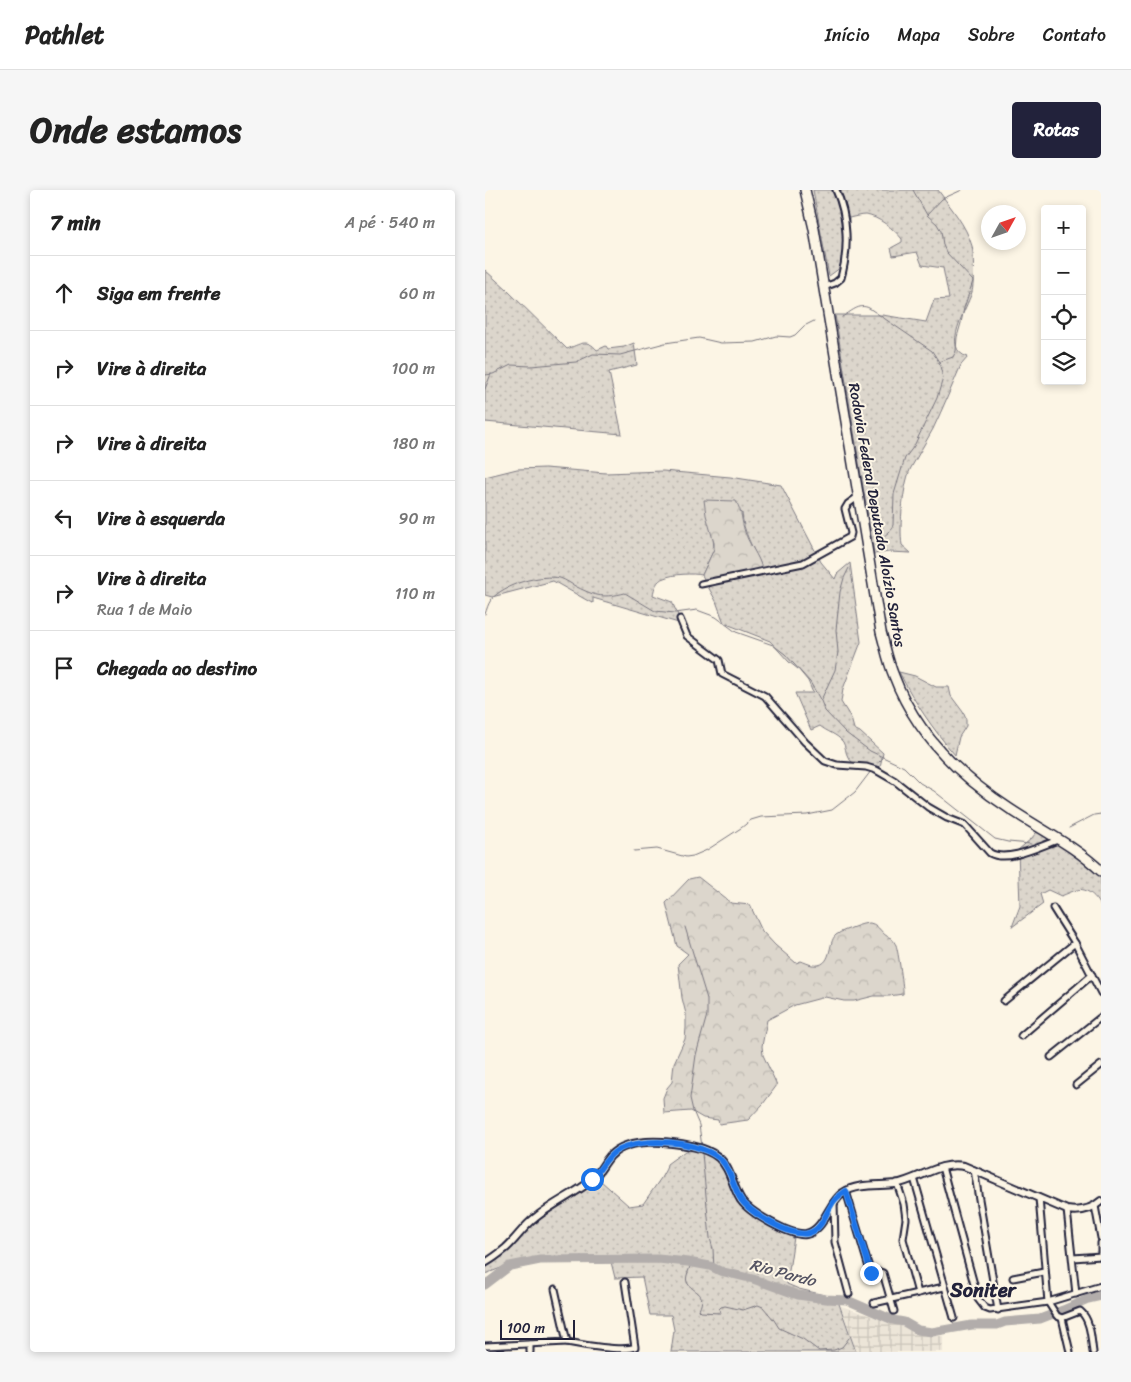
<!DOCTYPE html>
<html lang="pt">
<head>
<meta charset="utf-8">
<style>
	body { margin:0; font-family:Sriracha,sans-serif; background:#f6f6f6; color:#222 }
	.controls { position:absolute; right:15px; top:15px; display:grid; overflow:hidden; border-radius:5px; box-shadow:0 2px 8px #0003 }
	.controls button { width:45px; height:45px; display:grid; place-items:center; padding:0; border:0; border-bottom:1px solid #e0e0e0; background:#fff; color:#222; font:25px sans-serif }
	.compass { position:absolute; left:496px; top:15px; width:45px; height:45px; border-radius:50%; background:#fff; box-shadow:0 2px 8px #0003; rotate:50deg }
	.scale { position:absolute; left:15px; bottom:12px; width:75px; box-sizing:border-box; padding-left:5px; border:2px solid #22223b; border-top:0; font-size:14px; line-height:18px; white-space:nowrap; color:#22223b; -webkit-text-stroke:4px #fcf5e5; paint-order:stroke }
	.stop { position:absolute; width:15px; height:15px; margin:-11px; border:4px solid #1a73e8; border-radius:50%; background:#fff }
	.stop.end { background:#1a73e8; border-color:#fff; box-shadow:0 1px 5px #0008 }
	.list { margin:0; padding:0; list-style:none }
	h2 { display:flex; justify-content:space-between; align-items:center; height:65px; margin:0; padding:0 20px; font-size:21px }
	h2 small { font-size:16px; font-weight:400; color:#767676 }
	.list li { display:grid; grid-template-columns:32px 1fr auto; gap:15px; align-items:center; box-sizing:border-box; height:75px; padding:0 20px; border-top:1px solid #e0e0e0 }
	.list b { display:block; font-size:19px; white-space:nowrap }
	.list p { margin:0; font-size:16px; white-space:nowrap; color:#767676 }
	.list em { font-size:16px; font-style:normal; color:#767676 }
	.icon { flex:none; width:28px; height:28px; fill:none; stroke:currentColor; stroke-width:2; stroke-linecap:round; stroke-linejoin:round }
	.map { position:relative; flex:none; width:616px; height:1162px; overflow:hidden; border-radius:5px }
	header { display:flex; align-items:center; gap:30px; box-sizing:border-box; height:70px; padding:0 25px; background:#fff; border-bottom:1px solid #e0e0e0 }
	header strong { font-size:24px }
	nav { display:flex; gap:28px; margin-inline-start:auto; font-size:18px }
	.intro { display:flex; align-items:center; justify-content:space-between; box-sizing:border-box; height:120px; padding:0 30px }
	h1 { margin:0; font-size:35px }
	.button { padding:12px 22px; border-radius:5px; background:#22223b; color:#fff; font-size:18px; font-weight:700 }
	main { display:flex; gap:30px; padding:0 30px }
	aside { flex:1; background:#fff; border-radius:5px; box-shadow:0 2px 8px #0003 }
	.map>svg:first-child { display:block }
</style>
</head>
<body>
<header>
<strong>Pathlet</strong>
<nav><a>Início</a><a>Mapa</a><a>Sobre</a><a>Contato</a></nav>
</header>
<div class="intro"><h1>Onde estamos</h1><a class="button">Rotas</a></div>
<main>
<aside>
<h2>7 min<small>A pé · 540 m</small></h2>
<ul class="list">
<li><svg class="icon" aria-label="ahead" viewBox="0 0 24 24"><path d="M12 20V5M6 11l6-6 6 6"/></svg><div><b>Siga em frente</b></div><em>60 m</em></li>
<li><svg class="icon" aria-label="right" viewBox="0 0 24 24"><path d="M7 20v-9h11M14 6l5 5-5 5"/></svg><div><b>Vire à direita</b></div><em>100 m</em></li>
<li><svg class="icon" aria-label="right" viewBox="0 0 24 24"><path d="M7 20v-9h11M14 6l5 5-5 5"/></svg><div><b>Vire à direita</b></div><em>180 m</em></li>
<li><svg class="icon" aria-label="left" viewBox="0 0 24 24"><path d="M17 20v-9H6M10 6l-5 5 5 5"/></svg><div><b>Vire à esquerda</b></div><em>90 m</em></li>
<li><svg class="icon" aria-label="right" viewBox="0 0 24 24"><path d="M7 20v-9h11M14 6l5 5-5 5"/></svg><div><b>Vire à direita</b><p>Rua 1 de Maio</p></div><em>110 m</em></li>
<li><svg class="icon" aria-label="arrive" viewBox="0 0 24 24"><path d="M6 21V4h12l-3 4 3 4H6"/></svg><div><b>Chegada ao destino</b></div></li>
</ul>
</aside>
<div class="map">
<svg width="616" height="1162" viewBox="0 0 616 1162">
	<defs>
		<pattern id="industrial-grid" width="8" height="8" patternUnits="userSpaceOnUse" patternTransform="scale(1.25)"><rect width="8" height="8" fill="#ece5d8"/><path d="M0 4h8M4 0v8" fill="none" stroke="#cac4ba"/></pattern>
		<pattern id="grass-dots" width="8" height="8" patternUnits="userSpaceOnUse" patternTransform="scale(1.25)"><rect width="8" height="8" fill="#dcd6cc"/><path d="M2 2h.1M6 6h.1" fill="none" stroke="#bcb7b0" stroke-width="1.8" stroke-linecap="round"/></pattern>
		<pattern id="forest-crowns" width="20" height="18" patternUnits="userSpaceOnUse" patternTransform="scale(1.25)"><rect width="20" height="18" fill="#dcd6cc"/><path d="M2 6a3 3 0 1 1 6 0M12 15a3 3 0 1 1 6 0" fill="none" stroke="#bcb7b0"/></pattern>
	</defs>
	<rect width="100%" height="100%" fill="#fcf5e5"/>
	<filter id="ink" filterUnits="userSpaceOnUse"><feTurbulence type="fractalNoise" baseFrequency=".02" numOctaves="2"/><feDisplacementMap in="SourceGraphic" scale="10" xChannelSelector="R" yChannelSelector="G"/><feConvolveMatrix kernelMatrix="1 2 1 2 8 2 1 2 1" color-interpolation-filters="sRGB"/></filter>
	<g filter="url(#ink)">
		<polygon fill="url(#industrial-grid)" points="356,1116 447,1146 458,1146 458,1162 371,1162"/>
		<g fill="url(#grass-dots)" stroke="#7f7c84">
			<path d="M328 0H453C466 18 481 35 487 56 489 64 489 95 487 102 482 119 455 159 483 167L476 175C467 196 458 218 448 239 441 251 434 264 427 276 418 290 414 339 417 355L426 363 404 362 389 364 350 125H397L441 132 449 110 464 109 458 78 437 75 432 62 408 66 406 58 417 52V49C410 40 393 26 380 25 375 25 369 27 364 28L359 75 344 86Z"/>
			<path d="M0 80 22 100 82 159C95 154 102 148 112 160L121 156 123 159 139 157 149 153 152 175 124 182 137 244 0 232Z"/>
			<path d="M60 278 121 283 178 281 245 287 296 295 336 372 350 389 352 384 365 373 376 452 358 499 356 512 366 528 369 539 375 542 398 563 395 577C383 577 370 579 363 567 360 562 361 557 358 552 352 544 342 542 335 536L326 540 310 503H328L323 491 313 479 304 472 285 451 239 433 231 411 221 393 276 375C268 358 258 342 257 323L228 347 229 359 217 385C208 383 188 384 179 388 172 390 169 398 168 405L187 412 197 434 108 408V413L105 412 68 391 7 407 0 405V287L32 279Z"/>
			<path d="M414 482 430 486 451 497H464L466 506 478 522 481 529V536L474 547 470 565C447 538 430 513 414 482Z"/>
			<path d="M556 637 616 683V716C612 708 602 697 592 700 587 701 582 704 576 706L563 700 555 704 558 714 527 737 535 716 533 660 546 649Z"/>
			<polygon points="220,960 235,974 255,1013 271,1027 309,1047 302,1094 314,1099 352,1108 371,1162 186,1162 189,1140 186,1125 165,1125 157,1087 130,1088 125,1068 97,1071 61,1069 24,1075 0,1084 0,1073 61,1020 113,986 116,991 144,1016 158,1014 176,988 181,979 182,974 186,971 200,961"/>
		</g>
		<g fill="url(#forest-crowns)" stroke="#7f7c84">
			<path d="M219 310 251 311C258 324 256 330 260 342 264 355 274 365 277 379L235 391 221 393 217 385 229 359V353L221 325Z"/>
			<path d="M213 687 246 713 265 715 277 741 290 755 311 773 316 771C319 772 323 774 327 775 349 778 342 752 351 745 356 741 364 739 369 737 374 735 380 733 385 733 395 735 396 745 406 748 408 750 410 753 411 755 413 760 419 801 418 804L404 806H389L369 811H359L340 807 310 815 282 830 277 856 278 865 292 895 278 914 263 930 234 934 233 930 218 928 206 921 179 923 178 908 182 898 187 892 189 873 200 849 201 838V824L197 808 193 774 203 764 192 756 181 713 204 689Z"/>
		</g>
		<g fill="none" stroke-linecap="round" stroke-linejoin="round">
			<g stroke="#78757e" stroke-width="1">
				<polyline points="428,0 442,25 452,34 456,41 458,55 461,62 488,91 479,118 476,133 472,147 471,161 468,167 454,172"/>
				<polyline points="442,25 457,9 477,0"/>
				<path d="M357 127C366 122 374 113 384 118L447 161 454 172 458 188 452 208 429 256 420 268 409 304 408 335 405 341 397 348"/>
				<polyline points="0,185 8,184 26,175 46,176 91,172 108,164 135,165 180,153 214,148 236,153 270,152 291,146 305,147 310,145 319,136 329,131"/>
				<polyline points="0,199 6,184"/>
				<path d="M0 424C2 419 3 414 6 410 18 394 56 384 75 388 81 390 86 394 92 397 112 407 119 408 140 403L170 421 190 423 212 420 231 427 251 442 288 455 300 464 325 492 336 511 340 521 361 543 385 561 419 577 435 593 449 601 510 649 523 652 546 654"/>
				<polyline points="336,510 350,480 353,462 351,440 355,402 359,388 364,378"/>
				<polyline points="394,572 398,568"/>
				<polyline points="584,638 609,625 616,624"/>
				<polyline points="149,661 172,659 201,667 208,666 222,660 256,638 266,630 276,627 322,625 347,620 370,602 386,581"/>
				<polyline points="200,737 222,809 222,825 211,865 205,908 208,921 214,935 217,957"/>
				<polyline points="217,963 225,1048 228,1059 229,1079"/>
				<path d="M203 1072 205 1076C204 1081 200 1087 202 1092 207 1103 223 1101 214 1120L216 1122 234 1123H236L234 1119 236 1117 240 1116 258 1120 273 1115 278 1117 289 1130 294 1138 318 1149 334 1161 349 1160 357 1157 364 1148"/>
			</g>
			<polyline stroke="#b2adab" stroke-width="9" points="0,1095 25,1076 55,1070 173,1069 203,1072 225,1076 235,1081 268,1089 313,1105 341,1109 362,1110 408,1130 419,1132 433,1140 447,1142 487,1135 512,1135 520,1132 555,1129 578,1120 603,1109 616,1106"/>
			<g stroke="#22223b" stroke-width="9">
				<g id="minor">
					<path d="M339 97 350 93 356 88C364 60 363 26 351 0"/>
					<polyline points="216,394 318,373 365,347 366,343 360,319 363,314 374,306"/>
					<path d="M195 429 202 446 234 470 237 484 280 506 320 552 340 571 352 575 381 577 391 580 410 591 443 617 462 628 480 635 505 663C522 673 556 656 573 650"/>
					<polyline points="568,718 590,753 616,803"/>
					<polyline points="519,811 590,753"/>
					<polyline points="536,846 607,785"/>
					<polyline points="566,867 616,827"/>
					<polyline points="591,895 616,875"/>
					<polyline points="457,977 493,1109 500,1118 505,1120 563,1112 554,1008"/>
					<polyline points="489,980 513,1120"/>
					<polyline points="429,988 469,1128"/>
					<polyline points="412,993 419,1014 421,1029 418,1049 433,1103"/>
					<polyline points="361,1001 385,1081 387,1083 395,1082 398,1083 409,1121"/>
					<polyline points="349,1012 350,1052 364,1104"/>
					<polyline points="610,1016 616,1048"/>
					<polyline points="582,1020 591,1104"/>
					<polyline points="616,1066 616,1053"/>
					<polyline points="588,1068 616,1066"/>
					<polyline points="528,1088 559,1082"/>
					<polyline points="389,1113 459,1097"/>
					<path d="M577 1128 595 1121C606 1130 606 1149 608 1162"/>
					<path d="M82 1152C97 1155 138 1162 150 1157L140 1092"/>
					<polyline points="0,1156 82,1152 70,1099"/>
					<polyline points="45,1162 45,1154"/>
					<polyline points="585,1162 577,1128 572,1126 563,1112 616,1096"/>
				</g>
			</g>
			<g stroke="#22223b" stroke-width="10">
				<path id="tertiary" d="M0 1073C7 1069 15 1063 21 1058 32 1048 39 1036 50 1028 68 1013 90 1004 107 990 114 983 119 973 125 966 138 952 161 951 178 952 196 954 219 956 233 967 246 978 247 996 256 1010 265 1023 305 1046 321 1044 339 1041 343 1013 358 1003 372 993 394 996 410 994 434 990 454 971 479 976L582 1020C595 1022 606 1020 616 1011"/>
			</g>
			<g stroke="#22223b" stroke-width="12">
				<path id="trunk" d="M320 0 329 39 396 442C400 456 403 472 409 486 430 542 474 586 525 619 555 639 590 656 616 681"/>
			</g>
			<use href="#minor" stroke="#fcf5e5" stroke-width="5"/>
			<use href="#tertiary" stroke="#fcf5e5" stroke-width="6"/>
			<use href="#trunk" stroke="#fcf5e5" stroke-width="9"/>
		</g>
	</g>
	<g fill="none" stroke-linecap="round" stroke-linejoin="round" filter="url(#ink)">
		<path stroke="#1a73e8" stroke-width="6" d="M107 989C115 981 121 967 131 961 155 946 217 950 237 971 246 981 248 996 255 1008 264 1023 307 1048 324 1043 338 1039 341 1021 349 1011 352 1007 357 1004 361 1001L386 1083"/>
	</g>
	<g text-anchor="middle" stroke-width="4" stroke-linejoin="round" paint-order="stroke">
		<g font-size="15" fill="#22223b" stroke="#fcf5e5">
			<text transform="translate(392 325) rotate(80)" y="5">Rodovia Federal Deputado Aloízio Santos</text>
		</g>
		<g font-size="16" font-style="italic" fill="#545362" stroke="#fcf5e5">
			<text transform="translate(298 1082) rotate(15)" y="6">Rio Pardo</text>
		</g>
		<g font-size="20" font-weight="bold" fill="#22223b" stroke="#fcf5e5">
			<text x="498" y="1107">Soniter</text>
		</g>
	</g>
</svg>
<div class="controls">
<button>+</button>
<button>−</button>
<button><svg class="icon" aria-label="locate" viewBox="0 0 24 24"><circle cx="12" cy="12" r="6"/><path d="M12 2v4M12 18v4M2 12h4M18 12h4"/></svg></button>
<button><svg class="icon" aria-label="layers" viewBox="0 0 24 24"><path d="M12 4l9 5-9 5-9-5zM3 14l9 5 9-5"/></svg></button>
</div>
<svg class="compass" viewBox="-18 -18 36 36"><path d="M0-13l5 13h-10z" fill="#e53935"/><path d="M0 13l5-13h-10z" fill="#767676"/></svg>
<div class="scale">100 m</div>
<div class="stop" style="left:107px;top:989px"></div>
<div class="stop end" style="left:386px;top:1083px"></div>
</div>
</main>
</body>
</html>
